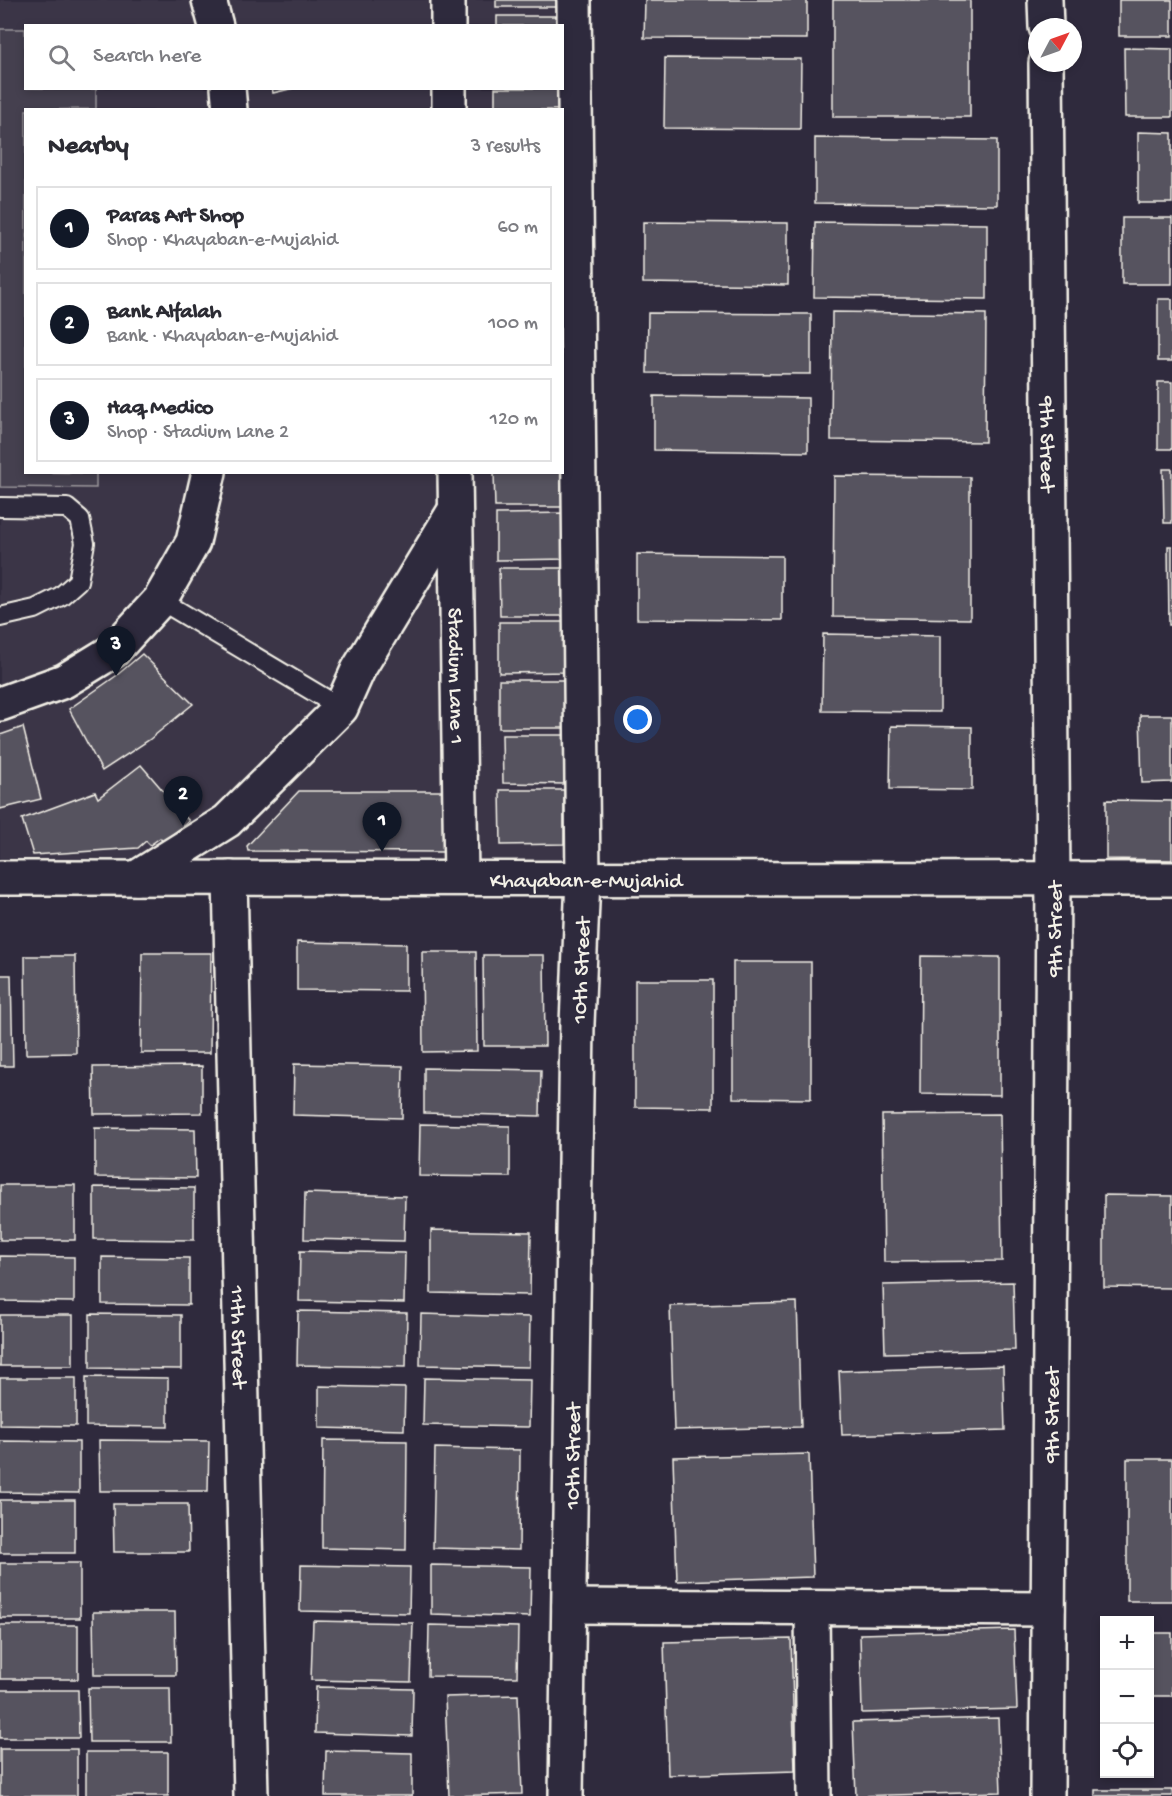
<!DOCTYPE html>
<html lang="en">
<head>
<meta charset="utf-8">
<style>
	body { margin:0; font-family:"Gochi Hand",sans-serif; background:#f7f7f7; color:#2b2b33 }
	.controls { position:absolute; right:18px; bottom:18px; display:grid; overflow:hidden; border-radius:0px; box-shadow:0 3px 9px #0003 }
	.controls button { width:54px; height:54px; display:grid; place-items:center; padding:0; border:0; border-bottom:2px solid #e1e1e2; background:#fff; color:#2b2b33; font:30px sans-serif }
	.compass { position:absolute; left:1028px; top:18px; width:54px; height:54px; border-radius:50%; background:#fff; box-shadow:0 3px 9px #0003; rotate:49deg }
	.you { position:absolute; left:638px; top:720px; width:21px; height:21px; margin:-15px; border:4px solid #fff; border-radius:50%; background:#1a73e8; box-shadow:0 0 0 9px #1a73e833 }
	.badge { display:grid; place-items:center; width:39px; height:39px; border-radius:50%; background:#111827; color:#fff; font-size:20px; font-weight:700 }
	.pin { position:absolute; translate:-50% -50px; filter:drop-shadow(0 2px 3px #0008) }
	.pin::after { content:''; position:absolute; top:32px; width:21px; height:18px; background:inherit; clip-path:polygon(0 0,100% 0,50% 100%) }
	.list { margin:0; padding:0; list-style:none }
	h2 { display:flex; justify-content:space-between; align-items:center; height:78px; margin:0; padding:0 24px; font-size:26px }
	h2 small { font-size:20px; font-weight:400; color:#7c7c81 }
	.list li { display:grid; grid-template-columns:39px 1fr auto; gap:18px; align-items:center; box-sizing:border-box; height:84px; margin:0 12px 12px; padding:0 12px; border:2px solid #e1e1e2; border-radius:0px }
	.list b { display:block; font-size:22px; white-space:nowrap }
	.list p { margin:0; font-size:20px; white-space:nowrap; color:#7c7c81 }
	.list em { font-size:20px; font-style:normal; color:#7c7c81 }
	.icon { flex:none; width:33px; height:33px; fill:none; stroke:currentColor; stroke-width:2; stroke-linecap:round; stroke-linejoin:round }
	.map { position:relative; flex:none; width:1172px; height:1796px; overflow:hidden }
	.search { position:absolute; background:#fff; box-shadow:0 3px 9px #0003; left:24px; top:24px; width:540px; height:66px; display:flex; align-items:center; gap:15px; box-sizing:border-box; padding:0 21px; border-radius:0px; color:#7c7c81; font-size:22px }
	.panel { position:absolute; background:#fff; box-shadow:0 3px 9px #0003; left:24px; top:108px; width:540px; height:366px; border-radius:0px }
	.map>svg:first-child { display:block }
</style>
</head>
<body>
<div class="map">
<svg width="1172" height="1796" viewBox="0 0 1172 1796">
	<rect width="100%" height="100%" fill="#2f2a3d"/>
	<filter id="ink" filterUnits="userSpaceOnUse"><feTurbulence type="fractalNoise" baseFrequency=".0167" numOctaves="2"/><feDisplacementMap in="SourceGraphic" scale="12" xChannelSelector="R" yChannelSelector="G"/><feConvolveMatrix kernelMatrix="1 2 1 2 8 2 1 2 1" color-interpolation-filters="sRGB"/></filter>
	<g filter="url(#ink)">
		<path fill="#3b3647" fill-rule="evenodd" d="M0 0H574L583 878H0ZM26 26H562V88H26ZM26 110H562V472H26Z"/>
		<polygon fill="#454050" stroke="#9c989c" stroke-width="1.5" points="0,29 25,29 26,88 96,89 96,109 26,110 26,472 96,473 96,488 0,487"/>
		<g fill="#56525f" stroke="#f4f1e8" stroke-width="1.5">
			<rect x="496" y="0" width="73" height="7"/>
			<polygon points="645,0 807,0 807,39 644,38"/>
			<rect x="833" y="0" width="137" height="117"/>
			<rect x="1119" y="0" width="53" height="36"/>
			<polygon points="497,16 569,16 562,26 497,26"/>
			<polygon points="1124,48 1172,49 1172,117 1125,117"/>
			<polygon points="665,58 801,59 800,129 664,128"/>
			<polygon points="272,88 294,88 273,93"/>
			<rect x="495" y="88" width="67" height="22"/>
			<polygon points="1138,132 1172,133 1172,203 1138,203"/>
			<polygon points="815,138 997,140 997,205 815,203"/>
			<rect x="1122" y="218" width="50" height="66"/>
			<polygon points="643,222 788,223 788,285 643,283"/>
			<polygon points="815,222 987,224 987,299 814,297"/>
			<rect x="1158" y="299" width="14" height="62"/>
			<polygon points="832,312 986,314 985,442 831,440"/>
			<polygon points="648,313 811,314 811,374 647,373"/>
			<rect x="1158" y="382" width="14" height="67"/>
			<polygon points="654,396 808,398 808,452 654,450"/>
			<polygon points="1163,469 1172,469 1172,523 1164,523"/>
			<polygon points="494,472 562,472 567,507 495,507"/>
			<polygon points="834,476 970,477 970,619 833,617"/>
			<polygon points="568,513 569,559 496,560 496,514"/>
			<polygon points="1168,546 1172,546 1172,625 1169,625"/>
			<polygon points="637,554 782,556 782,620 637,619"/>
			<polygon points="499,568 569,568 569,616 500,616"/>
			<polygon points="499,622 568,622 568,672 499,673"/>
			<polygon points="823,634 940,636 940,712 822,711"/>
			<polygon points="142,654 193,704 149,740 102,771 69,709 116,676"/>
			<polygon points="499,680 568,680 567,728 499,728"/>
			<polygon points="1140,715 1172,715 1172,782 1142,783"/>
			<polygon points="891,726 972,727 972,790 890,789"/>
			<polygon points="23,727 41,799 0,809 0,735"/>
			<polygon points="502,735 566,735 566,784 503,783"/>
			<polygon points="141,765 189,821 163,842 160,838 150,845 146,841 138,848 33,855 22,819 95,792 98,798"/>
			<polygon points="500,790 564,790 564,844 501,845"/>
			<polygon points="299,791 445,791 447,852 248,851 247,846"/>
			<polygon points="1106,800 1172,801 1172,860 1106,859"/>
			<polygon points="297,942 406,944 406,991 297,990"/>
			<polygon points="422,952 476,952 477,1051 423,1052"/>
			<polygon points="142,953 211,953 210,1053 141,1053"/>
			<polygon points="483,955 544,955 545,1046 484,1046"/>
			<polygon points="25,956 75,956 76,1053 26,1054"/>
			<polygon points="921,956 1000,957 1000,1095 920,1094"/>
			<polygon points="733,962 811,962 811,1099 733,1098"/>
			<polygon points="0,975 11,975 13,1066 0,1066"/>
			<polygon points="635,980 713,980 713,1108 635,1107"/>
			<polygon points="294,1064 403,1066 402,1118 293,1115"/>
			<polygon points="202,1066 202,1113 94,1114 93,1067"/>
			<polygon points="424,1068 541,1070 540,1116 424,1113"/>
			<polygon points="1000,1114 1002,1261 884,1262 882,1115"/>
			<polygon points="420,1124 510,1126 510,1177 419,1176"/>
			<polygon points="95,1128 195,1129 196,1178 95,1177"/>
			<rect x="0" y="1185" width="75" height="55"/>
			<polygon points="94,1187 194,1188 194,1240 94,1239"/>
			<polygon points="305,1193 405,1196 404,1241 304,1239"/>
			<polygon points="1104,1195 1172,1196 1172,1288 1104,1287"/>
			<polygon points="431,1230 531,1232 530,1295 431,1293"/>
			<polygon points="300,1251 405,1253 404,1303 299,1301"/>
			<polygon points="0,1256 74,1257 74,1302 0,1301"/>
			<polygon points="102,1257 189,1258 189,1305 102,1304"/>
			<polygon points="1013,1282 1015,1350 885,1353 883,1285"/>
			<polygon points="797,1302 801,1427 674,1430 670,1306"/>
			<polygon points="298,1311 407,1313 406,1367 297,1365"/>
			<polygon points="90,1314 181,1315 181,1369 90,1368"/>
			<polygon points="421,1314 530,1317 529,1367 420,1365"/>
			<rect x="0" y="1315" width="73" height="51"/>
			<polygon points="1003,1366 1005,1430 842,1435 839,1371"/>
			<polygon points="86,1377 168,1378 168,1427 86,1426"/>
			<polygon points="0,1378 76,1378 76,1426 0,1425"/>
			<polygon points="424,1378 530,1380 529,1427 423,1425"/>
			<polygon points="319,1386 405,1388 404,1430 319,1428"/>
			<polygon points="99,1440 209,1441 208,1491 100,1491"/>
			<polygon points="323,1440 407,1441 406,1550 322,1548"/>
			<polygon points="0,1441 79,1442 79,1493 0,1492"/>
			<polygon points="435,1448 520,1450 519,1550 433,1548"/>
			<polygon points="809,1454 813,1577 677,1581 673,1457"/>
			<rect x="1127" y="1459" width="45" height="142"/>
			<rect x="0" y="1500" width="75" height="53"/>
			<polygon points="113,1504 188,1504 189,1552 114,1552"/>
			<rect x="0" y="1563" width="80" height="55"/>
			<polygon points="301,1565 410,1567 409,1613 300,1611"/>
			<polygon points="431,1565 531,1567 530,1617 431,1614"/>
			<polygon points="93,1612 175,1612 176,1675 94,1675"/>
			<polygon points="313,1621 413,1623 411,1682 311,1680"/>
			<rect x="0" y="1625" width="78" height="54"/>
			<polygon points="429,1625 518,1627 517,1677 428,1676"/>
			<polygon points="1014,1630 1017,1709 862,1713 860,1634"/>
			<rect x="1150" y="1633" width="22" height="63"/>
			<polygon points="791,1639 795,1771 668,1775 664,1642"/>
			<polygon points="316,1687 413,1689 412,1736 315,1733"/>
			<polygon points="88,1688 170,1688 171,1742 89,1742"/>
			<polygon points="0,1690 78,1690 79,1738 0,1738"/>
			<polygon points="518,1695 522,1794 449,1796 445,1697"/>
			<polygon points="998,1718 1001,1792 856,1796 853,1722"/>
			<rect x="0" y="1749" width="77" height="47"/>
			<polygon points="326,1751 412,1753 412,1796 325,1796"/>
			<rect x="86" y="1752" width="82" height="44"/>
			<rect x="1095" y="1790" width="77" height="6"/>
		</g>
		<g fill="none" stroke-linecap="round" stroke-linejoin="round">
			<g stroke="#f4f1e8" stroke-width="22">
				<g id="lane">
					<polyline points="0,507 67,508 80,519 85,543 78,581 61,596 35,609 0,617"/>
					<polyline points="160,600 341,708"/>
				</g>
			</g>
			<g stroke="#f4f1e8" stroke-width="38">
				<g id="street">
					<polyline points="209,0 216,26"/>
					<polyline points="448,0 448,26"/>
					<polyline points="228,88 230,110"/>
					<polyline points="449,88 449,110"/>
					<path id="s1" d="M455 472 461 878"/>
					<polyline points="0,704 64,681 113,651 160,600 193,542 209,472"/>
					<polyline points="136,878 227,821 341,708 358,670 455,510"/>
					<path id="s2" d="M230 878 251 1796"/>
					<polyline points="569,1606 1048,1609"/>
					<polyline points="812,1608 814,1796"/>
					<path id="s3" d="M566 1796 577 1024 583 878 574 0"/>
				</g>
			</g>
			<g stroke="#f4f1e8" stroke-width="38">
				<g id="secondary">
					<polyline points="1045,0 1046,27"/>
					<path id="s4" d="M1046 63 1053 879 1047 1796"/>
					<path id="s5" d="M0 878 1172 879"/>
				</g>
			</g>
			<use href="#lane" stroke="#2f2a3d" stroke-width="18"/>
			<use href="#street" stroke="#2f2a3d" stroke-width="33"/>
			<use href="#secondary" stroke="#2f2a3d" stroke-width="33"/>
		</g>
	</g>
	<g text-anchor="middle" stroke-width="5" stroke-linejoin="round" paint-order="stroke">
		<g font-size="22" fill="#f4f1e8" stroke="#2f2a3d">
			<text dy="8" stroke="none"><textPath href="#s4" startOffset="381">9th Street</textPath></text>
			<text dy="8" stroke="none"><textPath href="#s1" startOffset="204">Stadium Lane 1</textPath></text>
			<text dy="8" stroke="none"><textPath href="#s5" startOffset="586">Khayaban-e-Mujahid</textPath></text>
			<text transform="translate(1053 929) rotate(-90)" y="8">9th Street</text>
			<text dy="8" stroke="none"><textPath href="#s3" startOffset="826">10th Street</textPath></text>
			<text dy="8" stroke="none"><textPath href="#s2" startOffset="459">11th Street</textPath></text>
			<text transform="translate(1050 1415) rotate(-90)" y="8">9th Street</text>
			<text dy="8" stroke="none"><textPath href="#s3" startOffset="340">10th Street</textPath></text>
		</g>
	</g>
</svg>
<div class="controls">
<button>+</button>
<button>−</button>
<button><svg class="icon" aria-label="locate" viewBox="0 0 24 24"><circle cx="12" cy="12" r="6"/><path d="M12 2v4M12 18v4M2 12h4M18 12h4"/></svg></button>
</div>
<svg class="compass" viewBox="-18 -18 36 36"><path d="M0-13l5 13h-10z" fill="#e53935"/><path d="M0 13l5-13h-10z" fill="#7c7c81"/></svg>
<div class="you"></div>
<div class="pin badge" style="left:382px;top:852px">1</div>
<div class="pin badge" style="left:183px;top:826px">2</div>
<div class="pin badge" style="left:116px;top:676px">3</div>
<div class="search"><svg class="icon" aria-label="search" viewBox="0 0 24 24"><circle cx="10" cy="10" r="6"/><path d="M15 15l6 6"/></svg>Search here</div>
<section class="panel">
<h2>Nearby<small>3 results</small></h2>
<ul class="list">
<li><span class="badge">1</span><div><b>Paras Art Shop</b><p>Shop · Khayaban-e-Mujahid</p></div><em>60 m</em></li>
<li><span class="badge">2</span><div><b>Bank Alfalah</b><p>Bank · Khayaban-e-Mujahid</p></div><em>100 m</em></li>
<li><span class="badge">3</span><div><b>Haq Medico</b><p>Shop · Stadium Lane 2</p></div><em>120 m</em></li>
</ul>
</section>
</div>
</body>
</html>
